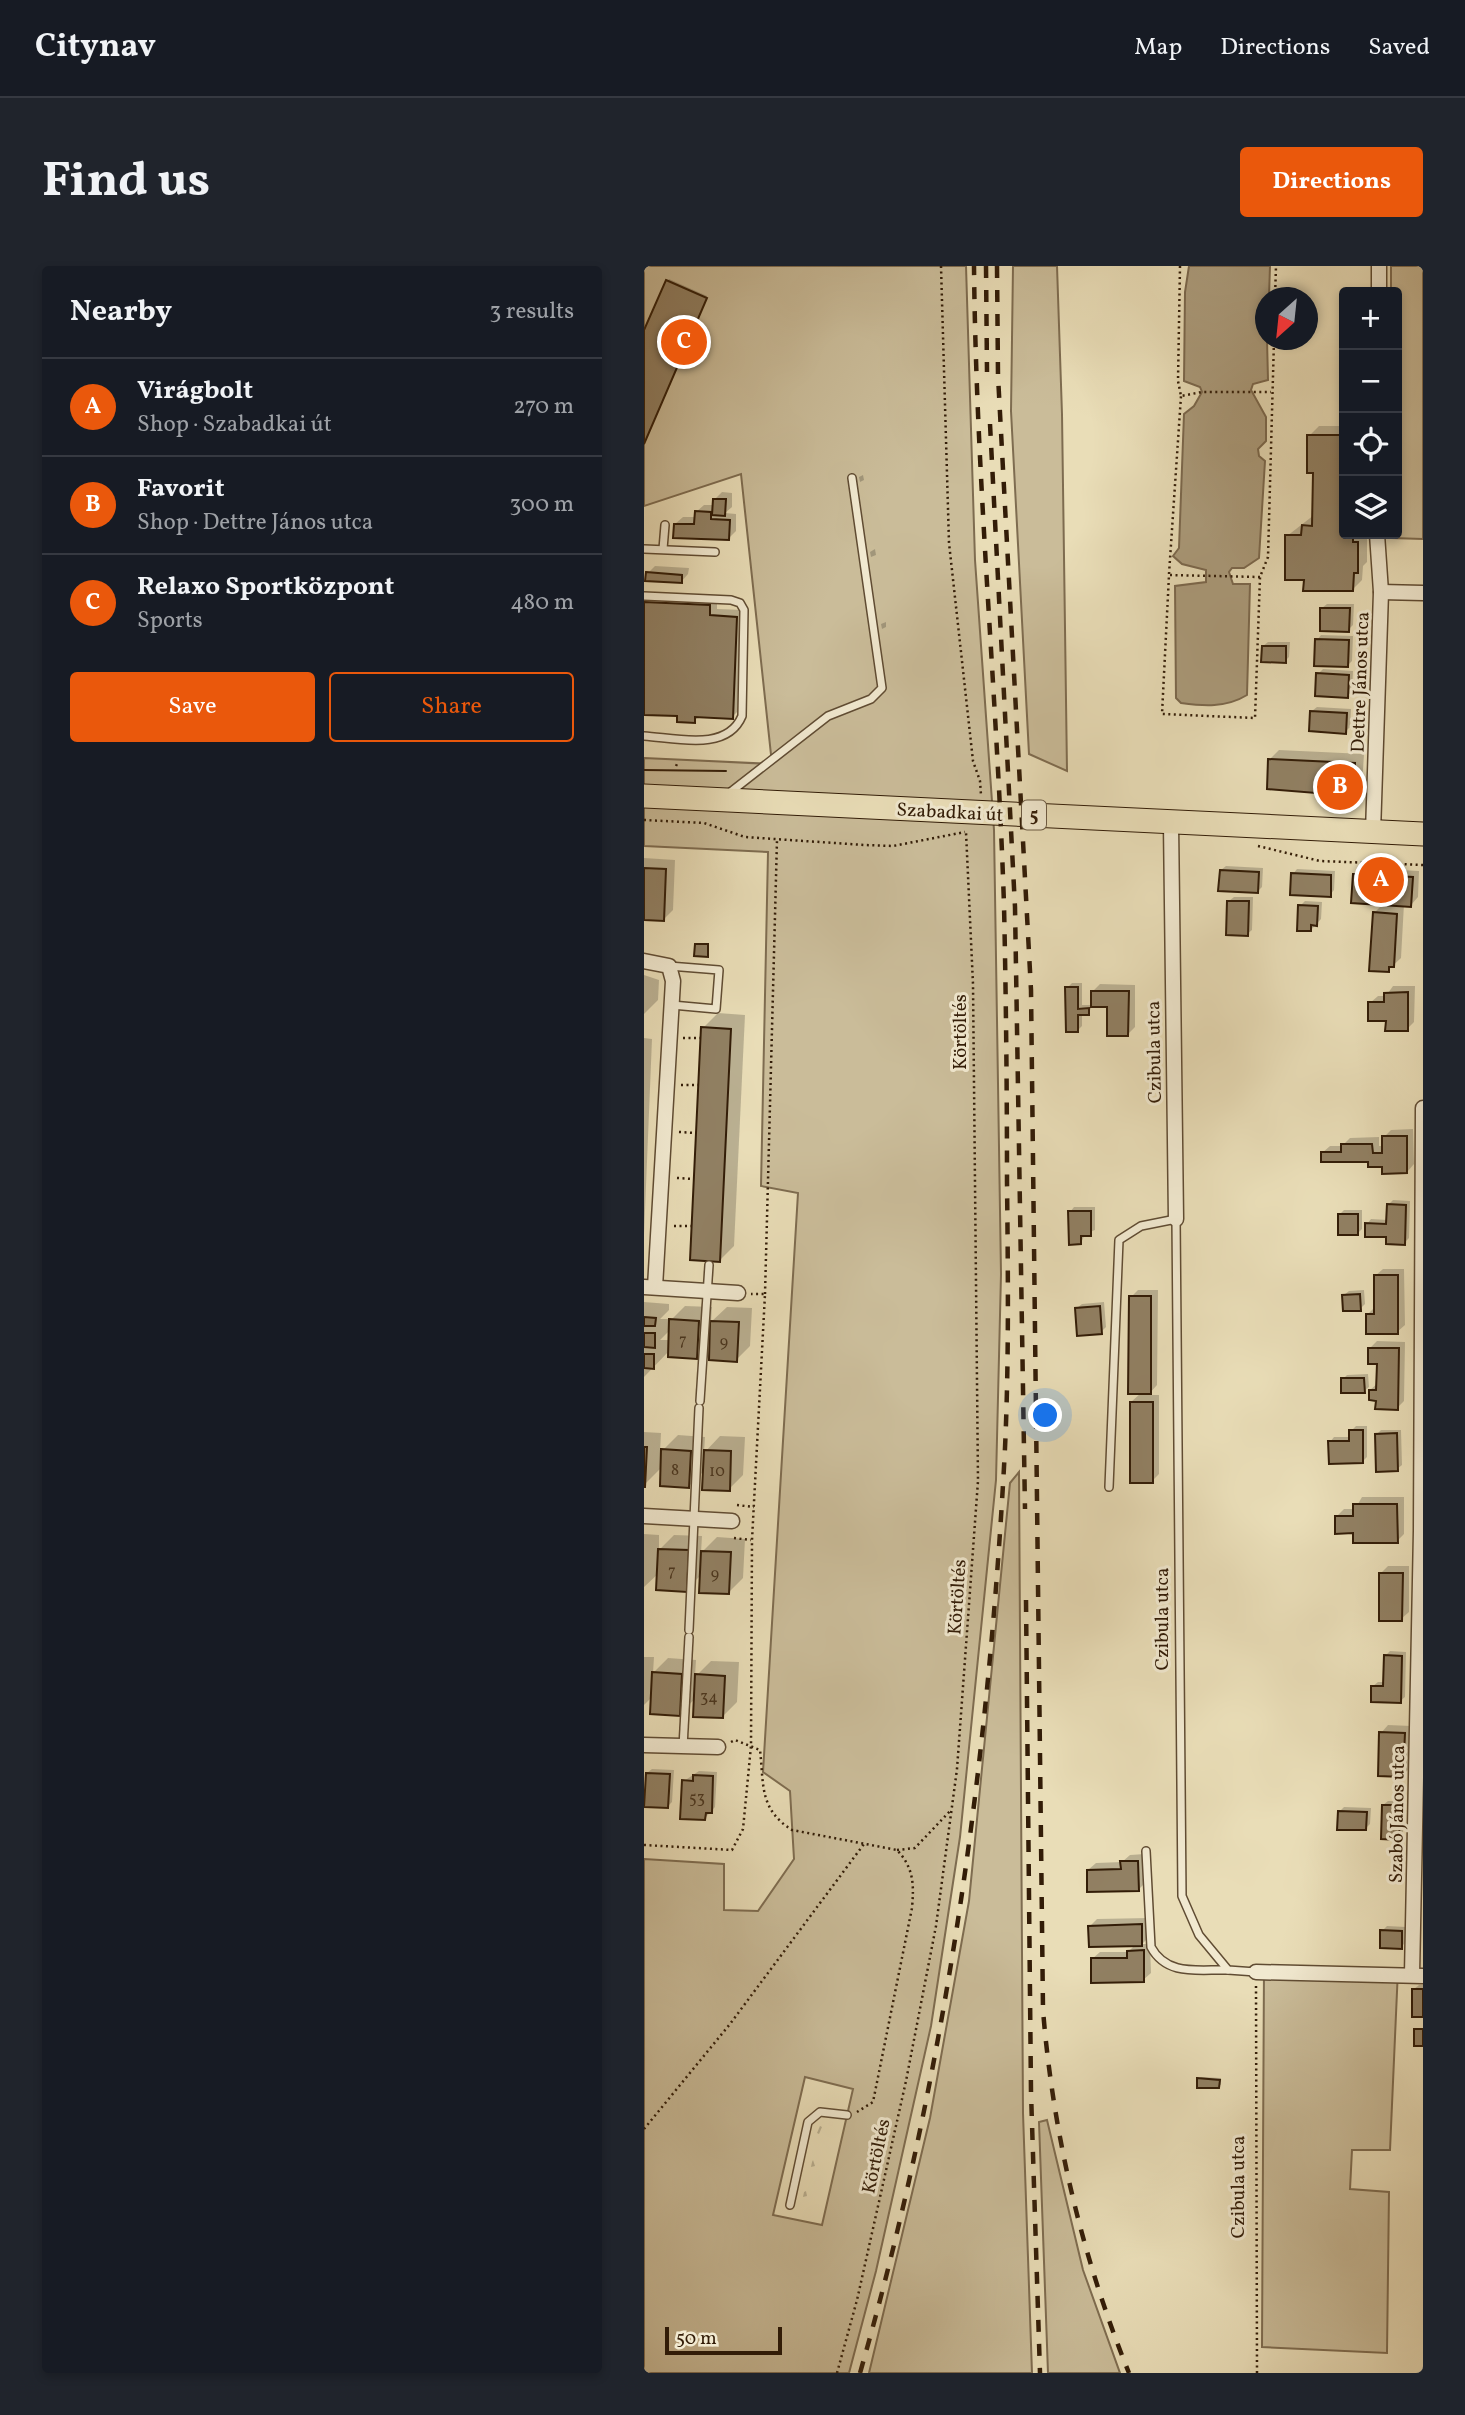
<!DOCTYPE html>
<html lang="en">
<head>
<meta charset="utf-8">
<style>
	body { margin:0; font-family:Vollkorn,serif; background:#20242c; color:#f1f3f6 }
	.controls { position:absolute; right:21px; top:21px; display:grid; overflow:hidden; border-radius:7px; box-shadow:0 4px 10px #0003 }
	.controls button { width:63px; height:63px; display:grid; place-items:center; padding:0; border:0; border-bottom:2px solid #363941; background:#171b24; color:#f1f3f6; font:35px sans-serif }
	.compass { position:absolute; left:611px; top:21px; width:63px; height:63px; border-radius:50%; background:#171b24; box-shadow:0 4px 10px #0003; rotate:207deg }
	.scale { position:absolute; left:21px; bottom:18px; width:117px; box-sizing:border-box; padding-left:7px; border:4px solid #321c07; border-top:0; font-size:19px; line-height:24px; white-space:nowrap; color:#321c07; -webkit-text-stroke:5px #f1e9d0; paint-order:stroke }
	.you { position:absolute; left:402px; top:1150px; width:24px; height:24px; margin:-18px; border:5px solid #fff; border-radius:50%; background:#1a73e8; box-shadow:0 0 0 10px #1a73e833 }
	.badge { display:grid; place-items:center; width:46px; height:46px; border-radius:50%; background:#ea580c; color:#fff; font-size:23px; font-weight:700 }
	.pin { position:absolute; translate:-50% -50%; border:4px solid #fff; box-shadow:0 2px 7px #0006 }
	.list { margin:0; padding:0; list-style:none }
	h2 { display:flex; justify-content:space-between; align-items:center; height:91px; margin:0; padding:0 28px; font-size:30px }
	h2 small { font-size:23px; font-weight:400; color:#9ea1a6 }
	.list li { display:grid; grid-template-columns:46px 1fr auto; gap:21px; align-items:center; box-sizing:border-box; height:98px; padding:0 28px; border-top:2px solid #363941 }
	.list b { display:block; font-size:26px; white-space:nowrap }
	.list p { margin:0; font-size:23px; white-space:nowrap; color:#9ea1a6 }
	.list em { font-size:23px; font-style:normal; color:#9ea1a6 }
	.actions { display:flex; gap:14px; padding:21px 28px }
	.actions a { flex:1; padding:16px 0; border:2px solid #ea580c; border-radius:7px; text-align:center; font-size:24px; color:#ea580c }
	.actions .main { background:#ea580c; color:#fff }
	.icon { flex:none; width:38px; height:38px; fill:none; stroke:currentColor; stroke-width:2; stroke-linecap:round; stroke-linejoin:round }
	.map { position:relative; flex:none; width:779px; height:2107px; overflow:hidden; border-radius:7px }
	header { display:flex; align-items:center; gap:42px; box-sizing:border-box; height:98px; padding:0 35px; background:#171b24; border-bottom:2px solid #363941 }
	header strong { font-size:33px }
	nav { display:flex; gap:38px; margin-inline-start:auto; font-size:24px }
	.intro { display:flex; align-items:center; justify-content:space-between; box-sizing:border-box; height:168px; padding:0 42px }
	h1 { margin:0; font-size:49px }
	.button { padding:18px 32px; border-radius:7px; background:#ea580c; color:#fff; font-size:24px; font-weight:700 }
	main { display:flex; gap:42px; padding:0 42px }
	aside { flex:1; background:#171b24; border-radius:7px; box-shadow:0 4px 10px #0003 }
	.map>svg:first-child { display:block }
</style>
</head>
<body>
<header>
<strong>Citynav</strong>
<nav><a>Map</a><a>Directions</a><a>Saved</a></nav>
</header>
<div class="intro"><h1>Find us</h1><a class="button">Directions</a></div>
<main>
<aside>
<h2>Nearby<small>3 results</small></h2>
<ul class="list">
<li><span class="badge">A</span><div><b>Virágbolt</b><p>Shop · Szabadkai út</p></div><em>270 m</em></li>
<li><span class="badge">B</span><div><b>Favorit</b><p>Shop · Dettre János utca</p></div><em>300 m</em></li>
<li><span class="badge">C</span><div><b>Relaxo Sportközpont</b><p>Sports</p></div><em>480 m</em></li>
</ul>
<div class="actions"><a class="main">Save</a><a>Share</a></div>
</aside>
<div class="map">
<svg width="779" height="2107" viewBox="0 0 779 2107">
	<rect width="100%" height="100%" fill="#e9ddb7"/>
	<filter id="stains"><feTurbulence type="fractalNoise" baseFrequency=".00286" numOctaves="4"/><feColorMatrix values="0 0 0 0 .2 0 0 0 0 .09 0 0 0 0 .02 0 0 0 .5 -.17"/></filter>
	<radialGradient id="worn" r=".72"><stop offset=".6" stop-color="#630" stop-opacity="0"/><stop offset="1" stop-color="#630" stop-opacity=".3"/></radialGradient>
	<g fill="#cabc99" stroke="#7e6c50" stroke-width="2" fill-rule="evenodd">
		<path d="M0 0H322L331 294 350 564 357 1008 352 1214 316 1571 287 1760 232 2005 205 2107H0V1593L80 1598V1644L114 1645 150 1593 146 1525 119 1506 154 927 117 920 124 586 0 580V492L128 498 97 208 0 240ZM161 1811 209 1823 178 1959 129 1949Z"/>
		<polygon points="369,0 413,0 418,148 423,505 385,488 367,145"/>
		<polygon points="747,0 779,0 779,273 748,272 748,268 753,268 753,26 747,26"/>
		<polygon points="375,1206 379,1847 388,2107 225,2107 286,1852 325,1635 366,1217"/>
		<polygon points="620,1701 754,1703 746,1884 708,1884 706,1923 745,1926 743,2087 618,2081"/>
		<polygon points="403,1854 439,2004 476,2107 404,2107 395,1856"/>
	</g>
	<path fill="#ab9b7b" stroke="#7b684d" stroke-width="2" d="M545 0H626L625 31 622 32 624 114 609 118 607 124 622 151V175L614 183 615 190 621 195 615 292 600 302H588L585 306 589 318H606L603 429C582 442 559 440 537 437L532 432 531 320 562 316V304L538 298 529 290 535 282 540 148 550 140 558 126 556 121 540 115 541 26Z"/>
	<g fill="#0003" fill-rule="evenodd">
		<polygon points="25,13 63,30 0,177 0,68"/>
		<polygon points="675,160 700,160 700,268 723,268 723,296 719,300 718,314 708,324 661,312 643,270 670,249 670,206 665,170"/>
		<polygon points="219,209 220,214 216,216 215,211"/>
		<polygon points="78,226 88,227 88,241 81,247 92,248 92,265 84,273 31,258 39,251 52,251 52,246 60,239 70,239 70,234"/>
		<polygon points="231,283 232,289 227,291 226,286"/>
		<polygon points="11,300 45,302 44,308 37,316 4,307"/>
		<polygon points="0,329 73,333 73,343 100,344 95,444 88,451 56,449 50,455 35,449 0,447"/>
		<polygon points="683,338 710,338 709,359 704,364 678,342"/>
		<polygon points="242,356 242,361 238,363 237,358"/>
		<polygon points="677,369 709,370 708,395 704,399 673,374"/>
		<polygon points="624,376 646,376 645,391 641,395 619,380"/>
		<polygon points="679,403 709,405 708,426 703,430 674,408"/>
		<polygon points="673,441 707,443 706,461 701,466 668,445"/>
		<polygon points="635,484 720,488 718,519 709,529 625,494"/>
		<polygon points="0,592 31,594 29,644 19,654 0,653"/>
		<polygon points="582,600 619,602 618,621 613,626 577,604"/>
		<polygon points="718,602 775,605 774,631 767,639 760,638 757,692 744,704 730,647 740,637 710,609"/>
		<polygon points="653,603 691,605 690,624 686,629 649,608"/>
		<polygon points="590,631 609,631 608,664 603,668 585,635"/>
		<polygon points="661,635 678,636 677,653 667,664 656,640"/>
		<polygon points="0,709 15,714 14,734 0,748"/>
		<polygon points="428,717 438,717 438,739 449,739 449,725 456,718 491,719 491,761 484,768 465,739 449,739 444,747 438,747 438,760 434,764 423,722"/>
		<polygon points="749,720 771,720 770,756 763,763 743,753 726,737 734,730 742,730"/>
		<polygon points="74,747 101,749 90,980 76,994 59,762"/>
		<polygon points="0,772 8,773 0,969"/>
		<polygon points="769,863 770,898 763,906 726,894 678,887 686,880 698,880 706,872 735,871 735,880 740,880 740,871 747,864"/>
		<polygon points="749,934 766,935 765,972 760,977 723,958 727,953 744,954 744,939"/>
		<polygon points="430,941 451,941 451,964 441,968 437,977 426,946"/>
		<polygon points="700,944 718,944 718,963 713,968 695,949"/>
		<polygon points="739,1003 760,1003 761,1059 753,1066 723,1049 731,1041 731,1010"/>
		<polygon points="494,1024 514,1024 513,1119 504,1129 515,1129 515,1208 508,1215 487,1136 497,1127 487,1031"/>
		<polygon points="720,1024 721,1038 716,1043 700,1029 705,1025"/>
		<path d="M0 1036 25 1038V1044L16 1053H25V1056L41 1040 68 1041 67 1056 83 1041 108 1042 106 1080 92 1094 67 1076 52 1091 26 1084 0 1111ZM27 1063 26 1074H16Z"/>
		<polygon points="460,1036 462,1061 457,1066 433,1042 438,1038"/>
		<polygon points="733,1075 761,1076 760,1135 753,1142 733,1133 726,1124 734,1117 735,1096 726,1082"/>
		<polygon points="724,1108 725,1121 720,1125 699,1113 703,1109"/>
		<polygon points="712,1160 723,1160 723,1191 719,1195 686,1176 690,1171 707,1171 707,1165"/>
		<polygon points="737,1164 757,1164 758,1199 753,1203 732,1169"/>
		<polygon points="0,1166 17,1167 16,1187 34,1169 61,1171 60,1187 76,1170 101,1171 99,1209 85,1223 61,1204 45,1220 18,1201 0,1219"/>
		<polygon points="718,1231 760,1231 760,1268 753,1275 692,1251 700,1243 711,1243"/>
		<polygon points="0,1268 15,1269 15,1284 30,1269 58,1270 57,1287 73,1271 101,1273 99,1312 84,1327 58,1308 42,1324 15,1307 0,1321"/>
		<polygon points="744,1300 765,1300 765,1346 757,1353 737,1307"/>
		<polygon points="746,1385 762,1386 761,1431 756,1435 729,1420 734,1416 741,1416 741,1390"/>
		<polygon points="0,1391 10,1391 9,1407 24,1392 52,1394 51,1411 67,1395 95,1396 93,1436 79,1450 52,1432 35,1448 8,1431 0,1439"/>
		<polygon points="744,1459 767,1460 766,1502 759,1509 737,1467"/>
		<polygon points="8,1503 30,1504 28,1536 24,1540 3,1507"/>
		<polygon points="55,1505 73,1506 71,1541 61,1552 40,1515"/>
		<polygon points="744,1535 760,1535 759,1567 754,1572 739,1539"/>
		<polygon points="700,1541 727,1542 726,1558 722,1562 695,1546"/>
		<polygon points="501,1588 502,1616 495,1623 444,1604 452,1597 478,1596 486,1589"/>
		<polygon points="504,1652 505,1671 498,1678 506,1678 507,1707 499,1714 448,1693 456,1686 484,1686 492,1678 446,1660 453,1653"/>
		<polygon points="743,1660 762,1661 762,1676 757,1681 738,1665"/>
		<polygon points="775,1719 779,1719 779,1749 770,1723"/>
		<polygon points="557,1811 577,1812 577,1819 555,1813"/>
		<polygon points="176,1860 178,1861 175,1868 173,1867"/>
		<polygon points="169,1894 171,1900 167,1901 168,1896"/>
		<polygon points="162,1925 163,1930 159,1931 160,1926"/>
	</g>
	<g fill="#918063" stroke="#321c07" stroke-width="2">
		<polygon points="22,14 63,32 0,178 0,64"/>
		<polygon points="663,169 700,169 700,268 709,268 709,276 714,276 714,307 710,307 709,325 659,325 660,314 641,314 641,269 657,269 658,259 668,260 669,207 663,207"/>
		<polygon points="69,233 82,233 81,250 68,249"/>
		<polygon points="51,245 67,246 67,253 86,254 85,274 29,272 30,258 50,258"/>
		<polygon points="2,306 38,309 38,317 1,315"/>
		<polygon points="0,336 66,339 66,349 93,351 89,453 51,451 51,457 33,456 33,450 0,449"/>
		<polygon points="676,342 706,342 705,366 676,365"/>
		<polygon points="671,373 705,374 704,401 670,400"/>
		<polygon points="618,380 642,380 642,397 617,396"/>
		<polygon points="672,407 705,409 704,432 671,430"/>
		<polygon points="666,445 703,447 702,468 665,465"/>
		<polygon points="624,493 711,497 709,530 623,523"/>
		<polygon points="0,602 22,603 20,655 0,654"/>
		<polygon points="576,604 615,606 614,627 574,625"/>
		<polygon points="647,607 687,609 687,631 646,629"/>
		<polygon points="709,608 769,611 767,641 707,637"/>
		<polygon points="583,635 605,635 604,670 582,669"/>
		<polygon points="654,639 674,640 673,660 667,659 667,665 653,665"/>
		<polygon points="729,646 753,648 750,701 745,701 745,706 725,705"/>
		<polygon points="51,678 64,678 64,691 50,690"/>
		<polygon points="421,721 434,721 434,743 445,742 445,749 434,749 434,766 422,766"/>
		<polygon points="447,725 485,725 484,770 463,770 463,741 447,741"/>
		<polygon points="764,726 764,765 741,765 742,755 724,755 724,736 740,736 740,727"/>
		<polygon points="57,761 87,763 76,996 46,994"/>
		<polygon points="738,870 763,870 763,907 738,908 738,901 724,901 724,896 677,896 677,886 697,886 697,878 728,878 729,887 738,887"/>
		<polygon points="743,938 762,939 761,979 742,978 742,971 721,971 721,957 742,958"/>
		<polygon points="424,945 447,945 447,970 437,970 437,978 425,979"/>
		<rect x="694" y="948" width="20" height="21"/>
		<polygon points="730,1009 754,1009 754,1068 722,1068 722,1048 730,1048"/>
		<polygon points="716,1028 717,1045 699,1045 698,1029"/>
		<polygon points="485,1030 507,1030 507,1128 484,1128"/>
		<polygon points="456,1040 458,1068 433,1070 431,1042"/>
		<polygon points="0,1051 12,1052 11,1060 0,1060"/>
		<polygon points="25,1053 55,1055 53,1093 24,1091"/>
		<polygon points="66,1055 95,1056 93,1096 65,1094"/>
		<polygon points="0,1067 11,1067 11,1082 0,1081"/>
		<polygon points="724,1082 755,1082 754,1144 731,1143 732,1135 725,1134 725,1124 732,1124 733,1098 724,1098"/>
		<polygon points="0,1088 10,1088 10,1103 0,1102"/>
		<polygon points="697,1112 720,1112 721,1127 697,1127"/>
		<rect x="486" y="1136" width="23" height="81"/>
		<polygon points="705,1164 719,1164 719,1197 685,1198 684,1175 705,1175"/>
		<polygon points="753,1167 754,1205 732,1206 731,1168"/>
		<polygon points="0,1181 3,1181 1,1221 0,1221"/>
		<polygon points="17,1183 47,1185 45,1222 16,1220"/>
		<polygon points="60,1184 87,1185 86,1225 58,1224"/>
		<polygon points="709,1238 753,1238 754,1277 709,1277 709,1267 691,1268 691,1250 709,1250"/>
		<polygon points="14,1283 45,1284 43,1326 12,1324"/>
		<polygon points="57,1285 87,1286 85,1328 55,1327"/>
		<polygon points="735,1307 759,1307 758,1355 735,1355"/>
		<polygon points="740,1389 758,1390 757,1437 727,1436 727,1420 739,1420"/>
		<polygon points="8,1406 38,1408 36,1450 6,1448"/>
		<polygon points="51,1408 81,1410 79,1452 49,1451"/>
		<polygon points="735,1466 761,1467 759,1511 734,1510"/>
		<polygon points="2,1507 26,1508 24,1542 0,1541"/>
		<polygon points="49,1509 69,1510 68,1547 62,1547 61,1554 36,1553 38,1514 49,1515"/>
		<polygon points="738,1539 756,1539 755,1574 737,1573"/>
		<polygon points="694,1545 723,1546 722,1564 693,1564"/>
		<polygon points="476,1595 494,1595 495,1625 443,1626 443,1604 477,1603"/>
		<polygon points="498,1658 498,1680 445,1681 444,1660"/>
		<polygon points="736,1664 758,1665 758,1683 736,1682"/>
		<polygon points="500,1684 500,1716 447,1717 447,1692 483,1692 483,1685"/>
		<rect x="768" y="1723" width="11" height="28"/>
		<rect x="770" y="1763" width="9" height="17"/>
		<polygon points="553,1812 576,1814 575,1822 553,1822"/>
	</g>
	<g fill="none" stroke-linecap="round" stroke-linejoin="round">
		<g stroke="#604c33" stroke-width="10">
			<g id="lane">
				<polyline points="0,283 71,286"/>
				<polyline points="19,283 21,259"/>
				<path d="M0 330 87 334 96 337 100 344 98 450C83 486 32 472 0 470"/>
				<polyline points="84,528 184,450 227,433 238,422 208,212"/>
				<polyline points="25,700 75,704 72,743 28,739"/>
				<polyline points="56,1135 65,999"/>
				<polyline points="465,1221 475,974 497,960 532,953 538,1630 555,1669 584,1704 612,1706"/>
				<polyline points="45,1364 55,1142"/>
				<polyline points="39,1481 45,1371"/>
				<path d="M502 1585 507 1681C523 1711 556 1703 584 1704"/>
				<polyline points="146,1939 164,1856 176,1846 203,1849"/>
			</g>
		</g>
		<g stroke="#604c33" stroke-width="17">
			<g id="street">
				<polyline points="735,26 735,0"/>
				<polyline points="737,326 779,327"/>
				<polyline points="527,558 532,953"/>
				<polyline points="729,566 737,326 733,268"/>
				<polyline points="0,695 25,700 29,715 11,1021"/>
				<polyline points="0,1021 94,1027"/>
				<polyline points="0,1250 88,1255"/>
				<polyline points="0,1479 74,1481"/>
				<polyline points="612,1706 779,1710"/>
				<polyline points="768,1709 777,1265 779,842"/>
			</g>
		</g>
		<g stroke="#321c07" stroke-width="25">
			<polyline id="primary" points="0,530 779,568"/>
		</g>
		<g stroke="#321c07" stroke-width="2.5" stroke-dasharray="2 3.5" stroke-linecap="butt">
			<polyline points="297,0 305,277 329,495 336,515 337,529"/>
			<polyline points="536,0 534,115 537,130 558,126 627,126"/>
			<polyline points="631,32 632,0"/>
			<polyline points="525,308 537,130"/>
			<polyline points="616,311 525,309 518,448 611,452 616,311 624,291 630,74"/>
			<polyline points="32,500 34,496"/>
			<polyline points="0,554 60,557 101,571 220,579 249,580 321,566"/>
			<polyline points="614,580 676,595 779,599"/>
			<polyline points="39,772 57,772"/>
			<polyline points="37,819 55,819"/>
			<polyline points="35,866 52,867"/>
			<polyline points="33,912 50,913"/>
			<polyline points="30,960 48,960"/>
			<polyline points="121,1028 133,574"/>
			<polyline points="93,1239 110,1241"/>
			<polyline points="90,1272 107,1274"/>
			<path d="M87 1476 91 1474 116 1484C120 1519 115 1543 148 1564L253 1584C270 1602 270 1619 268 1642L229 1836 213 1846"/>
			<polyline points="0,1579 88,1584 99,1563 107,1480 108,1274 121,1028 107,1028"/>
			<polyline points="253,1584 271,1582 307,1544"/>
			<polyline points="612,1720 613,2107"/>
			<polyline points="0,1863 86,1758 220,1578"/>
			<polyline points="193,2107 213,2034 262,1815 292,1660 313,1503 334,1215 329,718 322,566"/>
		</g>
		<use href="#lane" stroke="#f1e9d0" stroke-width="7"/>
		<use href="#street" stroke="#f1e9d0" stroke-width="14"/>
		<use href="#primary" stroke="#e9ddb7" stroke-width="23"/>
		<polyline stroke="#321c07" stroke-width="2" points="0,504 82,505"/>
		<g stroke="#321c07" stroke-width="4.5" stroke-dasharray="12 12" stroke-linecap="butt">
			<polyline points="342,0 343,106"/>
			<path d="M353 0 354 110 387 724 399 1744C409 1868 438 1991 485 2107"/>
			<polyline points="346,158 371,641 381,1243"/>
			<polyline points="382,1334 387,1826 396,2107"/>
			<path d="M216 2107C302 1807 345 1494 361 1182 365 1094 364 1005 363 916 363 824 362 731 360 639 353 426 332 213 330 0"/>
		</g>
	</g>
	<g text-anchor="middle" stroke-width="6" stroke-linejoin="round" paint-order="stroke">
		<g font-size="16" fill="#4a351e">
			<text x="39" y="1079">7</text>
			<text x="80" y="1081">9</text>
			<text x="31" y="1209">8</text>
			<text x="73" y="1210">10</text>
			<text x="28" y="1310">7</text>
			<text x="71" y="1313">9</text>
			<text x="65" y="1436">34</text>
			<text x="53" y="1537">53</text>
		</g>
		<rect fill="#f1e9d0" stroke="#6b5a43" stroke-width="2" x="378" y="534.5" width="24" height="29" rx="5"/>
		<g font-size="18" font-weight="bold" fill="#321c07">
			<text x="390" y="555">5</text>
		</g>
		<g font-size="19" fill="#321c07" stroke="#f1e9d0">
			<text transform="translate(715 416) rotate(-88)" y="7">Dettre János utca</text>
			<text transform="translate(306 545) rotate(3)" y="7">Szabadkai út</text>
			<text transform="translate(315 766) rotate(-90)" y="7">Körtöltés</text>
			<text transform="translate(509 786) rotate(-91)" y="7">Czibula utca</text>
			<text transform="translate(312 1331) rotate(-86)" y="7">Körtöltés</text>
			<text transform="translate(517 1353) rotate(-90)" y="7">Czibula utca</text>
			<text transform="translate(752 1548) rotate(-89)" y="7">Szabó János utca</text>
			<text transform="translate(231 1890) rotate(-78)" y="7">Körtöltés</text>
			<text transform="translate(593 1921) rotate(-90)" y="7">Czibula utca</text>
		</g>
	</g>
	<rect width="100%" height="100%" filter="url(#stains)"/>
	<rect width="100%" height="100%" fill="url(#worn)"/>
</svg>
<div class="controls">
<button>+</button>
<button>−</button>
<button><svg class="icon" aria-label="locate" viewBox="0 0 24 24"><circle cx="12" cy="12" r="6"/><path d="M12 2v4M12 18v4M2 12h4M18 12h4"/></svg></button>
<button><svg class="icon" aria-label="layers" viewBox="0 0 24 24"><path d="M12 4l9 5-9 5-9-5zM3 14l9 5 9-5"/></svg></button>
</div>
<svg class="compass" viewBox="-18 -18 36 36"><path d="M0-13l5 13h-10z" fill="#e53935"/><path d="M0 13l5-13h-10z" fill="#9ea1a6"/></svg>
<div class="scale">50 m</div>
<div class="you"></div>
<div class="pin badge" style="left:737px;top:614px">A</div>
<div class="pin badge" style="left:696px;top:521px">B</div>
<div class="pin badge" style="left:40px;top:76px">C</div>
</div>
</main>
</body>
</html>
